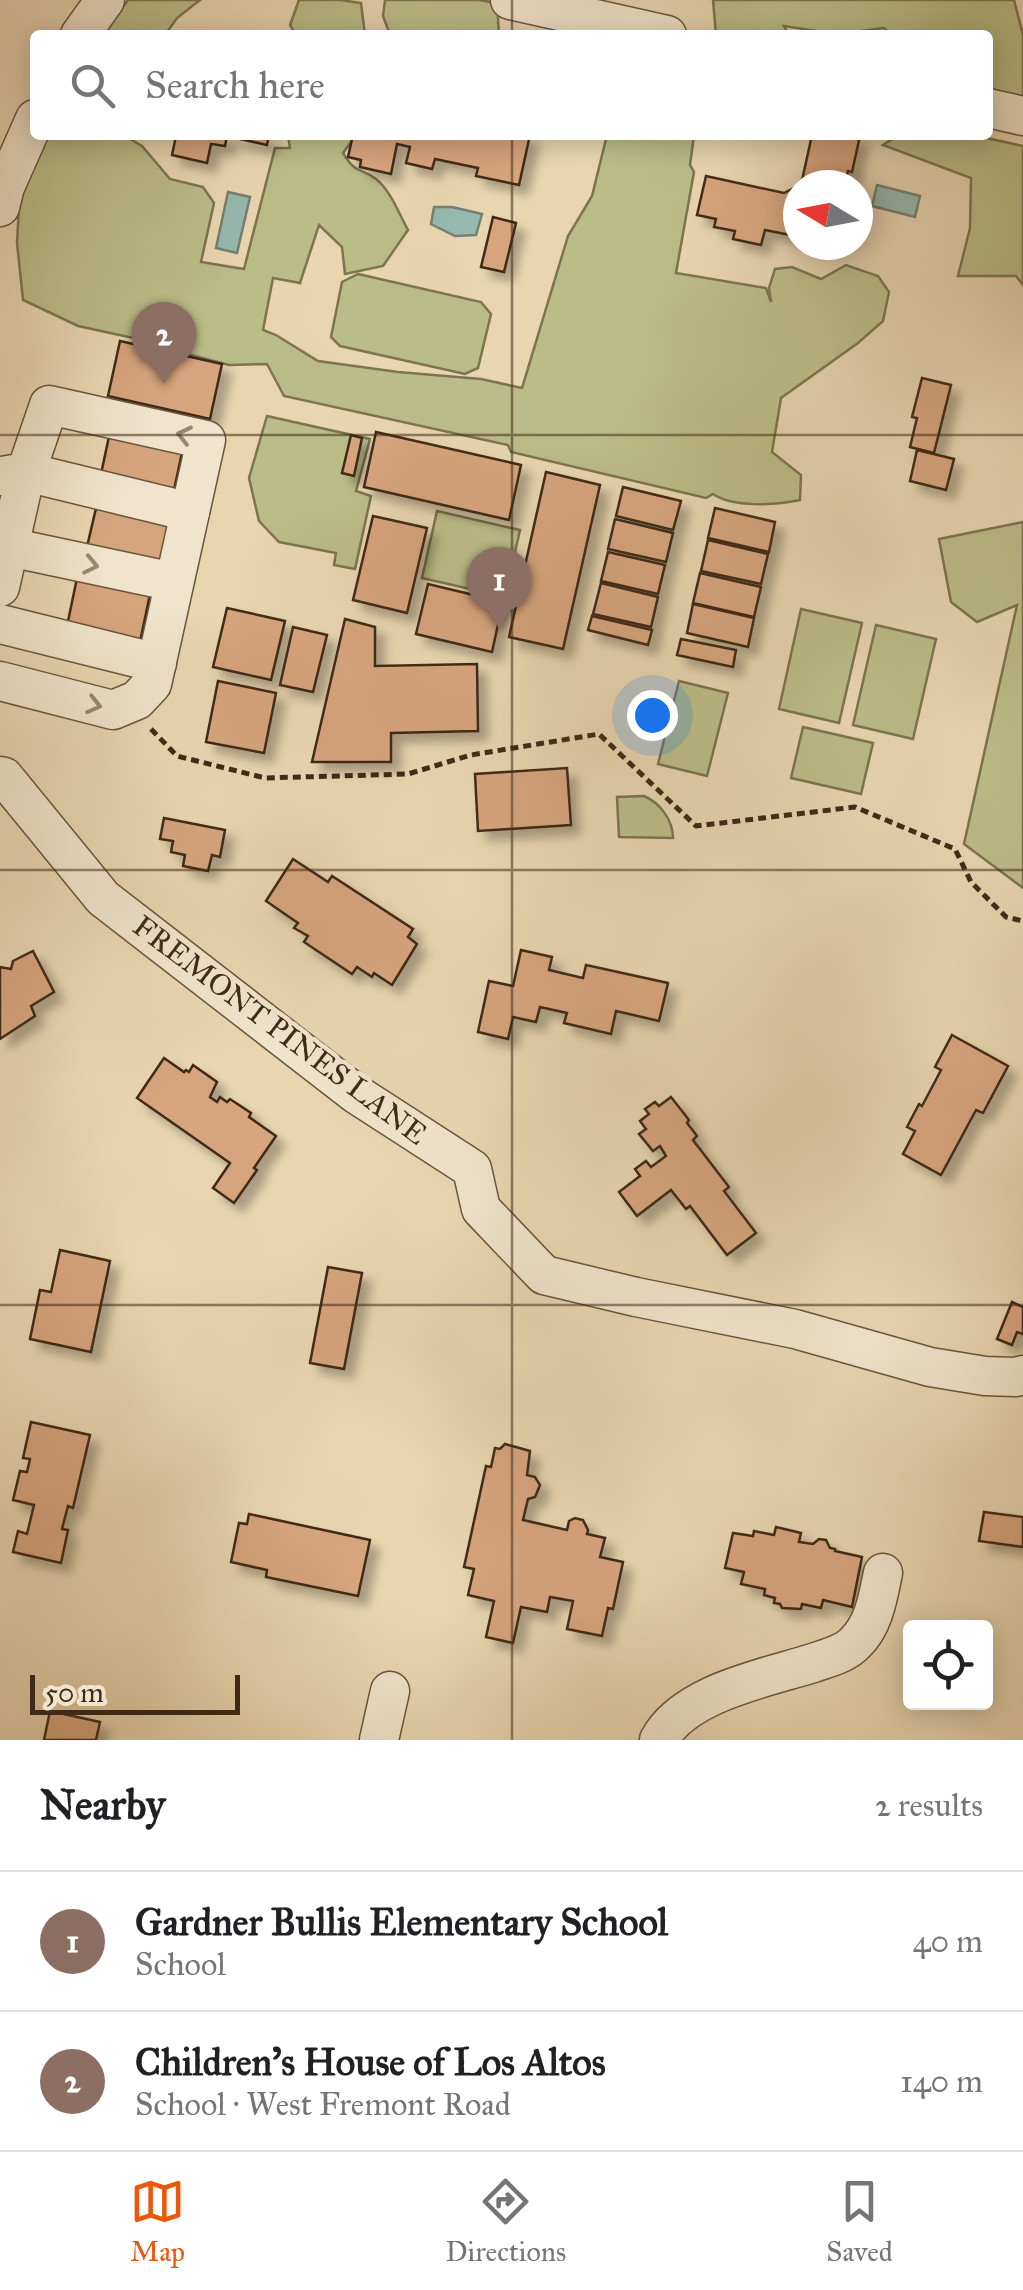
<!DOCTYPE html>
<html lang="en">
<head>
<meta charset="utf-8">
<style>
	body { margin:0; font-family:"IM FELL Great Primer",serif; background:#f6f6f6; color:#202124 }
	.controls { position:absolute; right:30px; bottom:30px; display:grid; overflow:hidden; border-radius:10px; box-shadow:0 5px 25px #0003 }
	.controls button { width:90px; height:90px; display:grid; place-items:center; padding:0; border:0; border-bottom:2px solid #e0e0e0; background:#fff; color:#202124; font:50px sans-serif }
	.compass { position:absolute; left:783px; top:170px; width:90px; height:90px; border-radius:50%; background:#fff; box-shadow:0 5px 25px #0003; rotate:280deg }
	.scale { position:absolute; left:30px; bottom:25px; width:210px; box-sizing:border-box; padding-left:10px; border:5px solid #3f2a18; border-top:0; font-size:28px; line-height:35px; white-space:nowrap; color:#3f2a18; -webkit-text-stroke:8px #f1e4cc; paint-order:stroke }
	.you { position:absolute; left:652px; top:715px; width:35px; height:35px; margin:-25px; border:8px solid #fff; border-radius:50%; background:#1a73e8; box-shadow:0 0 0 15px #1a73e833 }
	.badge { display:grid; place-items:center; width:65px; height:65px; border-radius:50%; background:#ea580c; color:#fff; font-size:32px; font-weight:700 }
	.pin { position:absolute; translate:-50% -82px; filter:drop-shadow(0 2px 5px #0008) }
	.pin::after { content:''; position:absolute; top:52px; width:35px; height:30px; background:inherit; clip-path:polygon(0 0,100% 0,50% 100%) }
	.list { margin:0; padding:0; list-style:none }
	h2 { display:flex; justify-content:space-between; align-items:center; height:130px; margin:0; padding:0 40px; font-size:42px }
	h2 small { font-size:32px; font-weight:400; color:#757577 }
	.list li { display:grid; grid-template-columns:65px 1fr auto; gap:30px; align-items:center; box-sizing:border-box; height:140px; padding:0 40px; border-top:2px solid #e0e0e0 }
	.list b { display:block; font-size:38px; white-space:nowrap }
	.list p { margin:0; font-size:32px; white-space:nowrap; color:#757577 }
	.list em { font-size:32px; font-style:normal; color:#757577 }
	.icon { flex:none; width:55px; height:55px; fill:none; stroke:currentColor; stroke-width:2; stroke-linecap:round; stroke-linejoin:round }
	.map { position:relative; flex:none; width:1023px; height:1740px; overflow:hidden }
	.search { position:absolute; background:#fff; box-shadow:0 5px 25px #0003; left:30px; right:30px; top:30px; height:110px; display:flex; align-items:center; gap:25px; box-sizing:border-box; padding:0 35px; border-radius:10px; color:#757577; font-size:38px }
	.sheet { height:410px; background:#fff }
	nav { display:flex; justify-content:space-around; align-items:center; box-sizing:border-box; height:140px; border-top:2px solid #e0e0e0; background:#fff; font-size:28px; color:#757577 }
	nav a { display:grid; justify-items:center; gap:5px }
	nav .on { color:#ea580c }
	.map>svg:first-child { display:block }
</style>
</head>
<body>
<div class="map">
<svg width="1023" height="1740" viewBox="0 0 1023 1740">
	<defs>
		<filter id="shadow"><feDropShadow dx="9" dy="9" stdDeviation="5" flood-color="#0004"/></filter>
	</defs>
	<rect width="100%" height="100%" fill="#e9d6b1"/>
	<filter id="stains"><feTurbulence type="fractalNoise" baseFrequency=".002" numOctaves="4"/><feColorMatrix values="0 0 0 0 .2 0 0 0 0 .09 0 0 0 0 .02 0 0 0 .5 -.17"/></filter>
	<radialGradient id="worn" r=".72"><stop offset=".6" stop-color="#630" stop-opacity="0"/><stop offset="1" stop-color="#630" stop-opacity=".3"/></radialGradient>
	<g fill="#bbbd88" stroke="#7d7450" stroke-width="2.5">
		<polygon points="128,0 200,0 177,18 165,35 103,35"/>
		<polygon points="299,0 340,0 361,3 365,35 296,35 290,25"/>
		<polygon points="385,0 479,0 497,3 499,35 390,35 383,16"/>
		<polygon points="713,0 1014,0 1023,35 1023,105 988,99 988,35 893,35 884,28 836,34 784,26 789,35 716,35"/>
		<path d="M47 135H123L142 146 170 179 203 187 214 203 201 262 244 269 275 148H290L288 135H356L343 153C357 176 359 166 376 179 391 191 399 214 408 230L383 266 345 274 342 247 319 225 300 283 273 278 263 330 276 335 318 361 398 372 481 379 522 388 568 236 592 196 607 135H694L690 165 694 172 676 273 766 288 771 302 769 288 775 269 792 267 821 279 846 265 878 276 889 292 883 321 858 343 781 398 772 452 801 475 800 500C777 505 733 508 713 494L706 498 511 452 508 445 284 396 267 364 229 365 176 351 177 324 145 313 147 341 78 326 23 300 17 243 20 188Z"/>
		<polygon points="899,135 973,135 1023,146 1023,285 1016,276 958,276 970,228 971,178 883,145"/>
		<polygon points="358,274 481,302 491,314 478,368 465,374 340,346 331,337 342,282"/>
		<polygon points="267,416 370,439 356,491 371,496 355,569 334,565 336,553 279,542 259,521 249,478"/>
		<polygon points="437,511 520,530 505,597 422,578"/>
		<polygon points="1023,522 1023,888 964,844 1017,605 977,622 951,602 939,539"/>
		<polygon points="801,609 862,623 839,723 779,709"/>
		<polygon points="876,625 936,639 913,739 853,725"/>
		<polygon points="679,681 728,693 707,776 658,764"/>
		<polygon points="803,727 873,743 861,794 791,778"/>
		<path d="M644 796C660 803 673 820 673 838L619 837 617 797Z"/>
	</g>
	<g fill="#97b9b0" stroke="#748073" stroke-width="2.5">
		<polygon points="877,185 920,196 915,217 872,206"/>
		<polygon points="228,192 250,197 237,253 216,248"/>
		<polygon points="434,207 452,207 482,214 476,235 455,236 431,224"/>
	</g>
	<g fill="#d6a47d" stroke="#3f2a18" stroke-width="2.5" filter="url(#shadow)">
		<polygon points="172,135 269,135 267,145 227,136 225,146 211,144 207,163 172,155 176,136"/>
		<polygon points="353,135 530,135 519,185 476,176 478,168 435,159 432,169 406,163 410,147 397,144 391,174 360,167 361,160 348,157"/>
		<polygon points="812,135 860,136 852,172 848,171 845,185 801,185"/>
		<polygon points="706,176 784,193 798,186 798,213 794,215 790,235 765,230 761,245 733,239 735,231 714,227 716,219 697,215"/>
		<polygon points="493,217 516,223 504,272 481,267"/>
		<polygon points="120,341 222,364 210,419 108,396"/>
		<polygon points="922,378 951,385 934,453 910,447 917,418 912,417"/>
		<polygon points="111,427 184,443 174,490 101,474"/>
		<polygon points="376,432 521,465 509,520 364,487"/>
		<polygon points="351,435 362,438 354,476 342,473"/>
		<polygon points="917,450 954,459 946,490 910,481"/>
		<polygon points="546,472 600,485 563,649 509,637"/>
		<polygon points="623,487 681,501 673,530 616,516"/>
		<polygon points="97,504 170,520 159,567 86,551"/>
		<polygon points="715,508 775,522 769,552 708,538"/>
		<polygon points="373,516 427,528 407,613 353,600"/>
		<polygon points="615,519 673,533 666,562 608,549"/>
		<polygon points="708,540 768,554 761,584 701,571"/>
		<polygon points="608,552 665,565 658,594 601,581"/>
		<polygon points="700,573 761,587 754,617 693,603"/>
		<polygon points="77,578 150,594 140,642 67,626"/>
		<polygon points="601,583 658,597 651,627 593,614"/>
		<polygon points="428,584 503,602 492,652 416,634"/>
		<polygon points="693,604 754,618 748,647 687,633"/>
		<polygon points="227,608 285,621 271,680 213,667"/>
		<polygon points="592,616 652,630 648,645 588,630"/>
		<polygon points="345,619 375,627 375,666 477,664 478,731 391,733 391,762 312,762"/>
		<polygon points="293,627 327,635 313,692 280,685"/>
		<polygon points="681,639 736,650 733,667 677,655"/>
		<polygon points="218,681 276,693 264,753 206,742"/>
		<polygon points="567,768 571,825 478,831 475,774"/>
		<polygon points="164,818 225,830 220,857 212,855 208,871 183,866 185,855 171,852 173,841 160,839"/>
		<polygon points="293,859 328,882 332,876 413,929 408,937 417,944 392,985 374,973 372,977 357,967 352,974 304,942 308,936 294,928 298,923 266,901"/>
		<polygon points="521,950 552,957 549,970 583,978 586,965 668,983 659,1021 616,1011 611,1034 564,1023 567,1013 540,1007 536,1022 513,1017 508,1039 478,1032 489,981 513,986"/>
		<polygon points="33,951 54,992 31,1006 35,1016 0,1039 0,967 11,969 13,961"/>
		<polygon points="952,1035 1008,1066 983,1113 976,1110 941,1175 903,1154 915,1131 907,1127 919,1104 922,1106 941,1070 935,1067"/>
		<polygon points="164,1058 184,1072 186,1070 189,1072 193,1065 217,1082 210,1097 217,1102 220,1097 227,1102 230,1099 251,1113 249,1117 276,1136 254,1168 257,1170 234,1203 213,1188 230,1163 137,1098"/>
		<polygon points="671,1097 689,1120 687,1123 697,1136 693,1140 729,1187 724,1191 756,1233 727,1255 690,1206 686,1209 671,1190 637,1216 619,1192 640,1176 635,1169 646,1161 651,1167 666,1156 660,1146 653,1151 639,1134 646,1129 640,1121 649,1114 645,1109 655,1102 659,1106"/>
		<polygon points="60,1250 110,1261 91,1352 30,1339 40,1290 51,1292"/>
		<polygon points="328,1267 362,1273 344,1369 310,1363"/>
		<polygon points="1012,1302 1023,1307 1023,1334 1017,1332 1012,1345 997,1339"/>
		<polygon points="31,1422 90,1435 73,1508 68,1506 62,1529 68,1530 61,1563 13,1552 18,1531 27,1534 34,1505 13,1500 20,1471 27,1472 30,1459 23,1458"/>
		<polygon points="505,1444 530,1451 527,1475 535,1477 540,1485 535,1497 528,1499 523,1520 567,1530 569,1521 575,1518 583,1520 588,1530 587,1534 605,1538 600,1557 623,1562 613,1609 608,1608 602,1636 567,1629 573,1601 550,1597 547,1612 521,1607 513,1643 486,1637 494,1601 468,1595 474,1569 464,1567 486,1466 491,1467 495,1448 500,1449"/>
		<polygon points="984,1512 1023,1517 1023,1547 979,1541"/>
		<polygon points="249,1514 370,1540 358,1596 266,1577 267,1570 231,1562 239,1523 247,1524"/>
		<polygon points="776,1527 801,1533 799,1542 813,1544 819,1539 826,1540 830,1548 835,1549 835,1551 862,1557 852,1607 823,1600 821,1608 802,1604 801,1609 782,1608 780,1604 774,1603 775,1598 764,1595 765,1589 741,1584 744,1572 725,1568 733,1533 753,1536 754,1531 774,1535"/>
		<polygon points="50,1711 100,1722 96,1740 44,1740"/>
	</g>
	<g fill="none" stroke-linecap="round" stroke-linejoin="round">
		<g stroke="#6a553e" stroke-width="41">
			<g id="minor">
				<polyline points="510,0 667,35"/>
				<polyline points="80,35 105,0"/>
				<polyline points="988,108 1023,116"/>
				<polyline points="0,207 5,187 35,119"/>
				<polyline points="2,476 26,472 190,512"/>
				<polyline points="0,542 9,547 174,582"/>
				<polyline points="0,587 26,472 49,405 206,440 152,684 137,700 113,710 0,681"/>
				<polyline points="0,624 157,663"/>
				<polyline points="0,776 4,777 103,898 356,1094 472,1169 481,1209 544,1275 636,1297 795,1329 930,1367 985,1376 1016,1377 1023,1375"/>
				<polyline points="379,1740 390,1691"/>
				<path d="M659 1740C684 1693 765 1678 813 1663 827 1658 845 1654 855 1643 874 1625 878 1597 883 1573"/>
			</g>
		</g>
		<polyline stroke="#3f2a18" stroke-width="5" stroke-dasharray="8 5" stroke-linecap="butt" points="151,729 177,756 265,778 408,774 471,755 599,734 696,826 855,807 955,849 971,882 1006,917 1023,921"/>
		<use href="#minor" stroke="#f1e4cc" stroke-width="38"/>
	</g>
	<defs><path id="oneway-chevron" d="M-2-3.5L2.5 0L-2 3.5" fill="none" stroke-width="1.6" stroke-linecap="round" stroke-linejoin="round" transform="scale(2.5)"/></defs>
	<g stroke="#988772">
		<use href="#oneway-chevron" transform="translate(184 435) rotate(-167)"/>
		<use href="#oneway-chevron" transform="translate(91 565) rotate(12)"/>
		<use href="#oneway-chevron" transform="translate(94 705) rotate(14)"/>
	</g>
	<path fill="none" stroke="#3f2a18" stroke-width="2.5" stroke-opacity="0.55" d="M512 0V35M512 135V1740M0 435H1023M0 870H1023M0 1305H1023"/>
	<g text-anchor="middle" stroke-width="9" stroke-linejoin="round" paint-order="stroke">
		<g font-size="30" fill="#3f2a18" stroke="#f1e4cc">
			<text transform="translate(280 1030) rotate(37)" y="10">FREMONT PINES LANE</text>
		</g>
	</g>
	<rect width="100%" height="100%" filter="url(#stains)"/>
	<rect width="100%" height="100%" fill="url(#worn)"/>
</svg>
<div class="controls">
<button><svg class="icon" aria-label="locate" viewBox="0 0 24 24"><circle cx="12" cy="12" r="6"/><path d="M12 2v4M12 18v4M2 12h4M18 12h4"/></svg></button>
</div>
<svg class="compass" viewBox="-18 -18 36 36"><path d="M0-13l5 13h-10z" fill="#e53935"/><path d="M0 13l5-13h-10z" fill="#757577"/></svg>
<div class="scale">50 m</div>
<div class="you"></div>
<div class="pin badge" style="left:499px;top:629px;background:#8d6e63">1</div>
<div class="pin badge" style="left:164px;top:384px;background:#8d6e63">2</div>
<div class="search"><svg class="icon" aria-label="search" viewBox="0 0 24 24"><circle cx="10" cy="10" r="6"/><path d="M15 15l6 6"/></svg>Search here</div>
</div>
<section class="sheet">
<h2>Nearby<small>2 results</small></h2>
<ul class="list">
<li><span class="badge" style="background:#8d6e63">1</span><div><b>Gardner Bullis Elementary School</b><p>School</p></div><em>40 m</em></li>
<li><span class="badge" style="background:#8d6e63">2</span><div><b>Children's House of Los Altos</b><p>School · West Fremont Road</p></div><em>140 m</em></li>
</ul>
</section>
<nav>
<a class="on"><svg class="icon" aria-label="map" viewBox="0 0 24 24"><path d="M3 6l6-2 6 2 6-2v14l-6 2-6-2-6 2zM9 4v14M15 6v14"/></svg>Map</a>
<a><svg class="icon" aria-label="directions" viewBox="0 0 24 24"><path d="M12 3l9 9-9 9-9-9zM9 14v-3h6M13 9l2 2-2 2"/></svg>Directions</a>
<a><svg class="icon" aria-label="saved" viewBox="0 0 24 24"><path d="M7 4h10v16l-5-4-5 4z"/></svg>Saved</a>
</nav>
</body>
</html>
